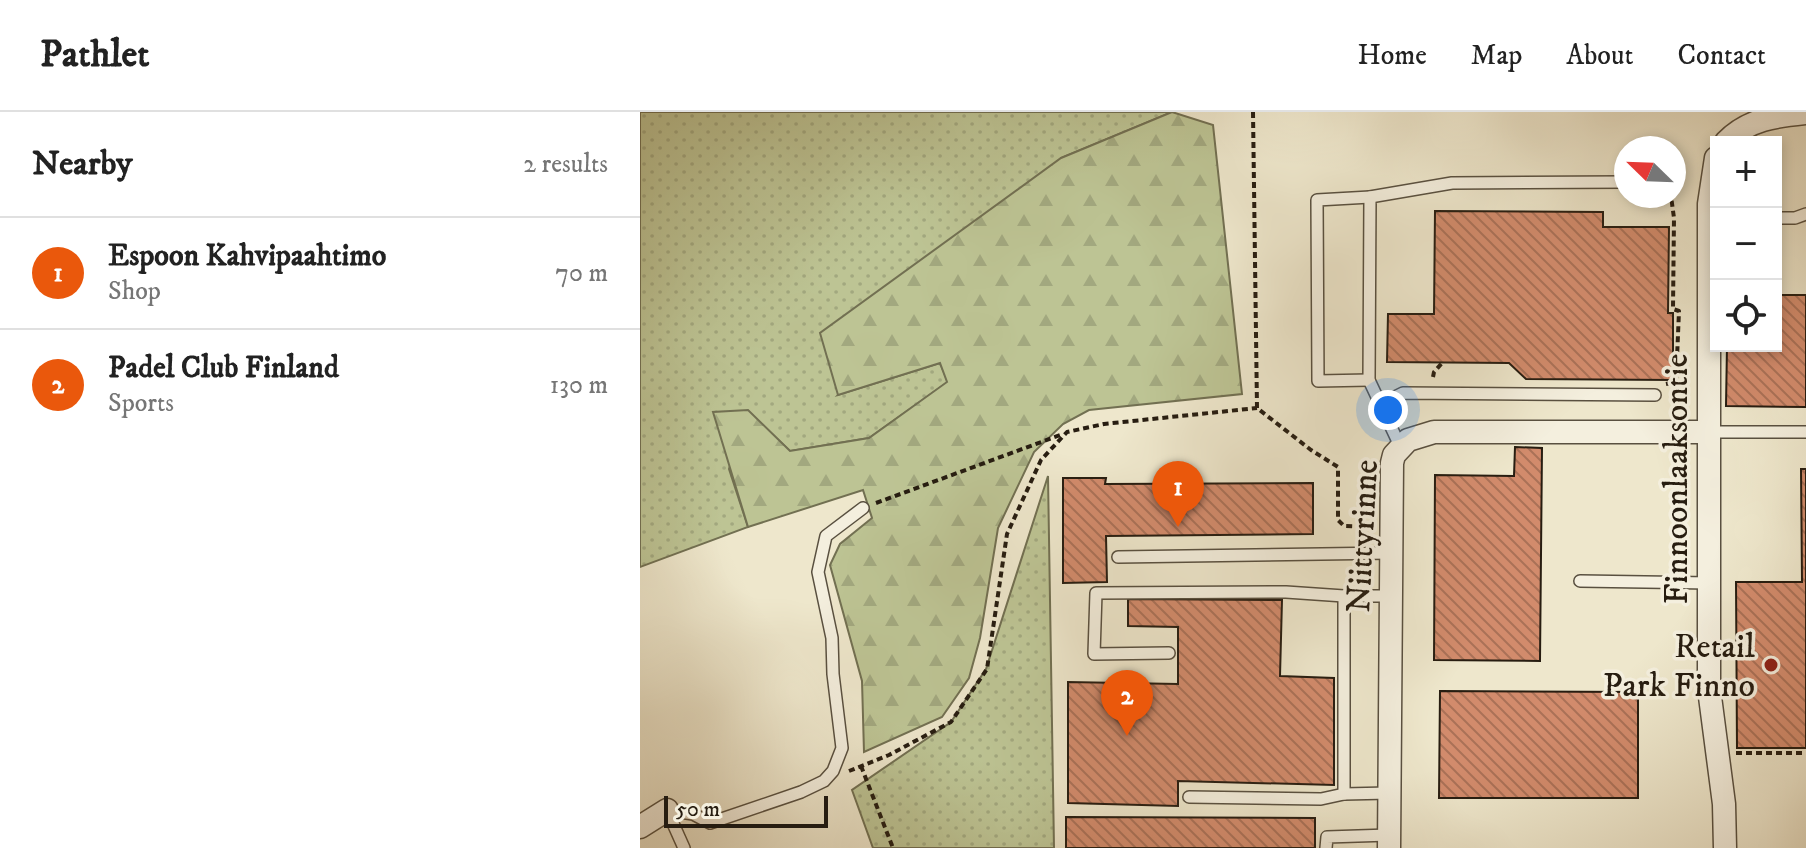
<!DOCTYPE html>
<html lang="en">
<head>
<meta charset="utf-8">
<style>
	body { margin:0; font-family:"IM FELL DW Pica",serif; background:#f2f2f2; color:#222 }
	.controls { position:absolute; right:24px; top:24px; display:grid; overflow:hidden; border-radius:0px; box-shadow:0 4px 12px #0003 }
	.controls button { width:72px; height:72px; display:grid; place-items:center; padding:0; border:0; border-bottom:2px solid #e0e0e0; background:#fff; color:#222; font:40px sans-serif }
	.compass { position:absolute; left:974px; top:24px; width:72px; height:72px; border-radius:50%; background:#fff; box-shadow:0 4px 12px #0003; rotate:293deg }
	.scale { position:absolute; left:24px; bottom:20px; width:164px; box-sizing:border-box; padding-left:8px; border:4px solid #271d11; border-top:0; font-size:22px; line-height:28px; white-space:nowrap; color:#271d11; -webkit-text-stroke:6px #f4efde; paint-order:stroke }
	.you { position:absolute; left:748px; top:298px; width:28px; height:28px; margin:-20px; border:6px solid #fff; border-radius:50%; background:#1a73e8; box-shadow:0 0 0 12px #1a73e833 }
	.badge { display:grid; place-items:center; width:52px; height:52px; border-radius:50%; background:#ea580c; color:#fff; font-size:26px; font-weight:700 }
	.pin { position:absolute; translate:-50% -66px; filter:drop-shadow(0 2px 4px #0008) }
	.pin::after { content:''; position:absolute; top:42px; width:28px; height:24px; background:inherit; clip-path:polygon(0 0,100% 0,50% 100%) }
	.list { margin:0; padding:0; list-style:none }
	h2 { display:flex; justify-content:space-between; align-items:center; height:104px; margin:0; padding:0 32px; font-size:34px }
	h2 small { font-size:26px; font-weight:400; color:#767676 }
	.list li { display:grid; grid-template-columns:52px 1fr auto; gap:24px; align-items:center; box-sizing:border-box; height:112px; padding:0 32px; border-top:2px solid #e0e0e0 }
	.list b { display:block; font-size:30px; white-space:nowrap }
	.list p { margin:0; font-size:26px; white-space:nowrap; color:#767676 }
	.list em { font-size:26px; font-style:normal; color:#767676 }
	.icon { flex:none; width:44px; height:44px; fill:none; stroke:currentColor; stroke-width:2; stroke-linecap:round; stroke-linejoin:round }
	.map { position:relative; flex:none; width:1166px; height:736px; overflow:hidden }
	header { display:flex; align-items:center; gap:48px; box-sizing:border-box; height:112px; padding:0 40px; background:#fff; border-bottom:2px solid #e0e0e0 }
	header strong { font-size:38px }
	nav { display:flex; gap:44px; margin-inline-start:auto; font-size:28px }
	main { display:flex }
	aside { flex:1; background:#fff }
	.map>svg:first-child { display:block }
</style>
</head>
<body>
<header>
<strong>Pathlet</strong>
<nav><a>Home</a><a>Map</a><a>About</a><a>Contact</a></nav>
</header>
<main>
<aside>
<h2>Nearby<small>2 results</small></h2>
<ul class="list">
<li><span class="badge">1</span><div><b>Espoon Kahvipaahtimo</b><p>Shop</p></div><em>70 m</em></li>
<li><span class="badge">2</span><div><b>Padel Club Finland</b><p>Sports</p></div><em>130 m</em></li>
</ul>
</aside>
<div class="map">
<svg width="1166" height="736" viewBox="0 0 1166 736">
	<defs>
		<pattern id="grass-dots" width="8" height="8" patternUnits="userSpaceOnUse" patternTransform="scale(2)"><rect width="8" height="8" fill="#bdc494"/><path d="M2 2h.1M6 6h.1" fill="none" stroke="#a2a87f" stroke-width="1.8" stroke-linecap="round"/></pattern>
		<pattern id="forest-firs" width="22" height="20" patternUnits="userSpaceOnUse" patternTransform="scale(2)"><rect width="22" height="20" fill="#bdc494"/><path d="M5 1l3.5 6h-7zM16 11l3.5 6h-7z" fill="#a2a87f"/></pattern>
		<pattern id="building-back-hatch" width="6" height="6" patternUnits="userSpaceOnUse" patternTransform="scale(2)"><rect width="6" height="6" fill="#d28b6c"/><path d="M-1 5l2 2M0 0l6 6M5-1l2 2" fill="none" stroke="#aa7157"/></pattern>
	</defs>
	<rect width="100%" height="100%" fill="#eee7cc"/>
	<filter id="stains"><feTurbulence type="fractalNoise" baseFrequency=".0025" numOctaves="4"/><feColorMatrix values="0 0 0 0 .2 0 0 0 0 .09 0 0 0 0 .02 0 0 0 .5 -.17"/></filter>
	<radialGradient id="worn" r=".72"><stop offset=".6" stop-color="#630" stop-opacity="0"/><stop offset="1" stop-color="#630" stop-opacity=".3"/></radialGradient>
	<g fill="url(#grass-dots)" stroke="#727052" stroke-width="2">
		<polygon points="0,0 532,0 421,46 198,283 300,251 308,270 229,326 150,339 108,299 89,357 108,415 0,455"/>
		<polygon points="408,364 414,736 233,736 212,678 311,610 346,557"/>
	</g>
	<polygon fill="url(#forest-firs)" stroke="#727052" stroke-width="2" points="532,0 573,13 602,282 449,298 423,312 394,340 358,416 340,526 329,566 302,605 224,640 222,569 190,453 200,432 232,406 223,378 108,415 73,300 108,298 150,339 229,326 307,270 300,251 198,283 180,221 421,46"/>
	<g fill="url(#building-back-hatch)" stroke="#271d11" stroke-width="2">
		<polygon points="795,99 963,100 963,115 1029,115 1028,201 1033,201 1033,268 886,267 869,251 747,250 748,202 794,202"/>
		<polygon points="1136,183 1166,183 1166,295 1086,294 1087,234 1136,234"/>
		<polygon points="875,335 902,336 900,549 794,548 795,363 874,364"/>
		<polygon points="1161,357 1166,357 1166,636 1097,636 1096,470 1162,470"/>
		<polygon points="423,366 466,366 465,372 673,371 673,422 466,424 467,470 423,471"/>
		<polygon points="488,487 642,488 640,564 694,566 694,673 538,669 538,694 428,691 428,570 538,572 538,515 488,514"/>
		<polygon points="800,579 998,580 998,686 799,686"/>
		<polygon points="426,705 675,706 675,736 426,736"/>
	</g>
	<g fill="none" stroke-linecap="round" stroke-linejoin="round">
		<g stroke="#595040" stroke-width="14">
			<g id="lane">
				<polyline points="1136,106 1155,106 1166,102"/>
				<polyline points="729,268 678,269 677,88 730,85"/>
				<polyline points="741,292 763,281 1015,283"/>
				<polyline points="1070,320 1166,320"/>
				<polyline points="760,334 729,268 730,85 812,71 986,70"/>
				<polyline points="478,445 750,441"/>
				<polyline points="940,469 1070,471"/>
				<polyline points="704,484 704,682"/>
				<polyline points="529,541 454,542 456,481 646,480 704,484 750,484"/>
				<polyline points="549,685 681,687 704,682 749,681"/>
				<polyline points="27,698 53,702 70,711 161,680 184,669 193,659 202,636 193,562 192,526 178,460 186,424 223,396"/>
				<polyline points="27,698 44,736"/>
				<polyline points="686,736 687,725 749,723"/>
			</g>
		</g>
		<g stroke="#595040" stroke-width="25">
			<g id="street">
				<path d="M1086 30C1108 7 1136 4 1166 1"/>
				<polyline points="1076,46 1069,92 1069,577 1084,692 1085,736"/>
				<polyline points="0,715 27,698"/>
				<polyline points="749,736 752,351 754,343 768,328 794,320 1070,320"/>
			</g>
		</g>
		<g stroke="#271d11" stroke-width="4" stroke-dasharray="6 4" stroke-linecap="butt">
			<polyline points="613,0 617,296 671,338 698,355 698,408 704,414 732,415"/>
			<polyline points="793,265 794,260 802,251"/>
			<polyline points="1026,272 1036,270 1039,199 1033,197 1034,106 1031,84"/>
			<polyline points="236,391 423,322"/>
			<polyline points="1096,641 1166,641"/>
			<polyline points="221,654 253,736"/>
			<polyline points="209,659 249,643 311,610 347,557 367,422 401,348 427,320 464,312 617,296"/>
		</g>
		<use href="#lane" stroke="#f4efde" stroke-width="11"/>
		<use href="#street" stroke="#f4efde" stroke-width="22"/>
	</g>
	<circle fill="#8f2418" stroke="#f4efde" stroke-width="3" cx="1131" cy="553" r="8"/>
	<g text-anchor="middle" stroke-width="7" stroke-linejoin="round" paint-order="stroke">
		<g font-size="34" fill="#271d11" stroke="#f4efde">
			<text transform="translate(1035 367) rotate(-90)" y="12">Finnoonlaaksontie</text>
			<text transform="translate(721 424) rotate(-87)" y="12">Niittyrinne</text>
		</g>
		<g font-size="34" fill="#271d11" stroke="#f4efde" text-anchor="end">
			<text x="1115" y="545">Retail<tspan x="1115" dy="39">Park Finno</tspan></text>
		</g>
	</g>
	<rect width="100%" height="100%" filter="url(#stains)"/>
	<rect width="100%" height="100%" fill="url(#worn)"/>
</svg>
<div class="controls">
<button>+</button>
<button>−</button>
<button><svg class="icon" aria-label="locate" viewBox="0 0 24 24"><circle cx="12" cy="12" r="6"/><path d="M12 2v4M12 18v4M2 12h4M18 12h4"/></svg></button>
</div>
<svg class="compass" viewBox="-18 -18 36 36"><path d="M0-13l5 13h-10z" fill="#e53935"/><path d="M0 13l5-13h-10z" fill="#767676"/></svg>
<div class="scale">50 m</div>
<div class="you"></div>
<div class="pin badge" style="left:538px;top:415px">1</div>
<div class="pin badge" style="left:487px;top:624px">2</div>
</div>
</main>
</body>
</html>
